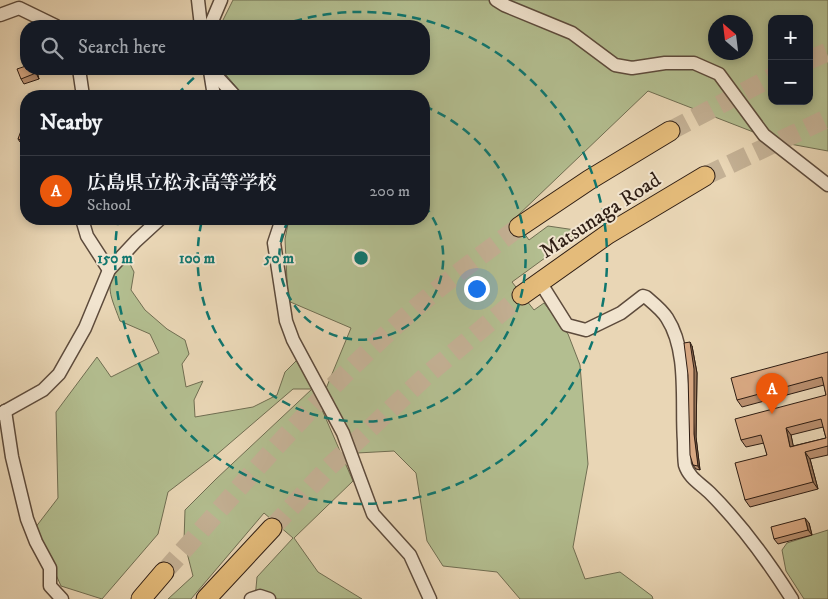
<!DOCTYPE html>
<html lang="en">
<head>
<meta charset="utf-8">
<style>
	body { margin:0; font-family:"IM FELL DW Pica","Noto Serif JP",serif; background:#20242c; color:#f1f3f6 }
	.controls { position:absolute; right:15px; top:15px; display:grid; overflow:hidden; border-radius:10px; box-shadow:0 2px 8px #0003 }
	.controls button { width:45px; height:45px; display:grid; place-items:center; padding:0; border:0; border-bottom:1px solid #363941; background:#171b24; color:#f1f3f6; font:25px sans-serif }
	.compass { position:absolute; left:708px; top:15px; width:45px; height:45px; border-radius:50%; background:#171b24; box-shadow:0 2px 8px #0003; rotate:332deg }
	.you { position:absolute; left:476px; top:288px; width:18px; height:18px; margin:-12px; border:4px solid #fff; border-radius:50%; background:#1a73e8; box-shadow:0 0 0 8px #1a73e833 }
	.badge { display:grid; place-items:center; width:32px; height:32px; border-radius:50%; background:#ea580c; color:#fff; font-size:16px; font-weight:700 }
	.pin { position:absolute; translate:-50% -41px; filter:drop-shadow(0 1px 2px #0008) }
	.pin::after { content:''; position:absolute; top:26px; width:18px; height:15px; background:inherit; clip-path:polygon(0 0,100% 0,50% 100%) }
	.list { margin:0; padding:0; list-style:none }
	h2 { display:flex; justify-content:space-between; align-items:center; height:65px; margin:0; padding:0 20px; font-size:21px }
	h2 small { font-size:16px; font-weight:400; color:#9ea1a6 }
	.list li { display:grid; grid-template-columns:32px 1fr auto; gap:15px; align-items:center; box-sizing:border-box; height:70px; padding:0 20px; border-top:1px solid #363941 }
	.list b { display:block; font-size:19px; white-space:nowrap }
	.list p { margin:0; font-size:16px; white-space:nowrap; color:#9ea1a6 }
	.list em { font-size:16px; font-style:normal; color:#9ea1a6 }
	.icon { flex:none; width:28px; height:28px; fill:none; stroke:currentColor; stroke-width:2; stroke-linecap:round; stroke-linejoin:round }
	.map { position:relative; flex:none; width:828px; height:599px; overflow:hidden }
	.search { position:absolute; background:#171b24; box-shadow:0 2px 8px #0003; left:20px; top:20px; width:410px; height:55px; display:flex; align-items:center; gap:12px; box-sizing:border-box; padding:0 18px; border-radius:20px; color:#9ea1a6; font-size:19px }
	.panel { position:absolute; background:#171b24; box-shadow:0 2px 8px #0003; left:20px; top:90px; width:410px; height:135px; border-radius:20px }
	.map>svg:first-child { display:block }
</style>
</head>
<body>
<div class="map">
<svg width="828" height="599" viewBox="0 0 828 599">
	<rect width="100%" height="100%" fill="#e9d6b5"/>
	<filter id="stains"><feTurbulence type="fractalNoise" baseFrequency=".004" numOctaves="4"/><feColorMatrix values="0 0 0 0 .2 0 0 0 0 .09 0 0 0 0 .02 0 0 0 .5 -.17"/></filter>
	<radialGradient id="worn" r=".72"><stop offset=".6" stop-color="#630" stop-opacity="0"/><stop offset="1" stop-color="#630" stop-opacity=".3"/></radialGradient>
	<g fill="#b3be90" stroke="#706e52" fill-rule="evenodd">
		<path d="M233 0H828V151L779 142 648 91 514 219 529 240 548 226 582 231 512 282 534 310 544 303 568 334 580 365 588 464 573 547 585 579 620 572 652 596 653 599H520L497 572 443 566 427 541 416 473 394 451 357 453 325 391 351 328 288 301 285 239 289 219H424V96H244L221 69H424V26H220ZM772 19H809V101H772ZM716 22H746V52H716Z"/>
		<path d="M127 258 134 272 131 290 145 310 167 329 185 340 189 354 182 364 186 387 203 381 194 400 195 417 253 407 277 395 285 372 297 360 313 389 353 481 294 538 318 572 362 599H255L257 577 293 538 264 513 191 599H168L193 576 184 541 185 510 216 479 312 389H293L215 456 168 492 158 534 102 599 61 586 35 528 58 498 56 412 97 357 111 377 159 353 150 334 120 321C109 291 102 283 127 258Z"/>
		<polygon points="828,530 828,599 804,599 786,571 782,550 787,543"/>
	</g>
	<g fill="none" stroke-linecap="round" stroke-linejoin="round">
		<g stroke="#c4b195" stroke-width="19" stroke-dasharray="19 9" stroke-linecap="butt">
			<polyline points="809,60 828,52"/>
			<polyline points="670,131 772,77"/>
			<polyline points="705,176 828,118"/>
			<polyline points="272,528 329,467 427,375 522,295"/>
			<path d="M164 572C244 483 322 390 412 311 446 281 483 254 519 227"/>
		</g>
		<g stroke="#5d4b3c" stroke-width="15">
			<g id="minor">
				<polyline points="198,0 201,26"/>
				<polyline points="496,0 504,5 572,33 615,65 632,68 665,63 694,63 719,74 764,135 828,185"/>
				<polyline points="0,15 19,8 56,26"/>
				<polyline points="210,26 221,0"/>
				<polyline points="79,69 83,96"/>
				<polyline points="210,69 235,96"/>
				<polyline points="210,71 214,96"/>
				<polyline points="82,219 87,236 109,270"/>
				<polyline points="282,219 274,243 286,321 293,340 343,433 373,514 410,555 430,599"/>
				<path d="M540 282 567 325 586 330 621 313 643 296 646 297C653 303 662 310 667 318 689 352 681 404 684 442 684 449 684 458 685 465 689 478 701 484 710 493 742 525 768 561 792 599"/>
				<polyline points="5,411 12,457 27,519 36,542 50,568 50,586 62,599"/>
				<polyline points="0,414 43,390 59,374 85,328 109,270 136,241 160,219"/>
				<polyline points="251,599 260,596 269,599"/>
			</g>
		</g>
		<g stroke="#2e1d13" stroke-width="21">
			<g id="highway">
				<polyline points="519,227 589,180 670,131"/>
				<polyline points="522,295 608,234 705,176"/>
				<polyline points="141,599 164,572"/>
				<polyline points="206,599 272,528"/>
			</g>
		</g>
		<use href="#minor" stroke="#f1e4cf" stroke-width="12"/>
		<use href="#highway" stroke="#e4bb7a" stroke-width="19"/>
	</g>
	<g fill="#ba9070" stroke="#2e1d13" fill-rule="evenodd">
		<polygon points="26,69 36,69 39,79 24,84 21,79"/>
		<polygon points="26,130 26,144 20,142 18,139"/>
		<polygon points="692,346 697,373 696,437 700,470 696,469 693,465 688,375"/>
		<path d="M828 352V455L810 459 818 489 750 507 745 500 767 455 764 443 746 447 741 440 826 395 824 385 742 407 737 400ZM823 427 826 438 793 446 791 435Z"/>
		<polygon points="809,523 812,535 778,544 774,539"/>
	</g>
	<g fill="#97765b" stroke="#2e1d13">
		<polygon points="34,69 36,69 39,79"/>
		<polygon points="690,342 692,346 697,373 696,437 700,470 698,466 694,434"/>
		<polygon points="786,428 791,435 795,454 790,447"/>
		<polygon points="805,452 810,459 818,489 813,482"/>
		<polygon points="805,518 809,523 812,535 808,530"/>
	</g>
	<g fill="#d8a882" stroke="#2e1d13" fill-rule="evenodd">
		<polygon points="26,66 26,69 34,69 36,73 21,79 17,69"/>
		<polygon points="22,128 26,130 26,142 18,139"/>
		<polygon points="690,342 694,369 694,434 698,466 693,465 690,455 688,375 684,343"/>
		<path d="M828 352V446L805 452 813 482 745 500 735 463 767 455 761 435 741 440 735 419 826 395 822 377 737 400 731 378ZM821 419 826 438 790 447 786 428Z"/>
		<polygon points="805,518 808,530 774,539 771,527"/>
	</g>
	<g fill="none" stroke="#0f766e" stroke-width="2.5" stroke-dasharray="9 6">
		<path d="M424 205A82 82 0 1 1 289 219"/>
		<path d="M334 96A164 164 0 0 1 388 96M424 106A164 164 0 1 1 202 220"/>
		<path d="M177 95A246 246 0 0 1 203 70M279 26A246 246 0 1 1 118 220"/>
	</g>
	<g text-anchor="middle" stroke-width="4" stroke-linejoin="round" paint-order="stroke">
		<g font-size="21" fill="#2e1d13" stroke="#f1e4cf">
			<text transform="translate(600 215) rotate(-33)" y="7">Matsunaga Road</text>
		</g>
	</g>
	<circle cx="361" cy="258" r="8" fill="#0f766e" stroke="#f1e4cf" stroke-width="2.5"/>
	<g font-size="15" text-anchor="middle" font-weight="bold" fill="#0f766e" stroke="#f1e4cf" stroke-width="4" stroke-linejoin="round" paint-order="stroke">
		<text x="279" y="263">50 m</text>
		<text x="115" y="263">150 m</text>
		<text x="197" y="263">100 m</text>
	</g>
	<rect width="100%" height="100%" filter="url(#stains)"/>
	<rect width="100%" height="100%" fill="url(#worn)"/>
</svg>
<div class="controls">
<button>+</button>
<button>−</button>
</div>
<svg class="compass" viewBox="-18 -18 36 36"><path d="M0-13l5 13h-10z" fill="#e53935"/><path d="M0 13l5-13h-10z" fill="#9ea1a6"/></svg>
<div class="you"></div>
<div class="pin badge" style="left:772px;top:414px">A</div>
<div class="search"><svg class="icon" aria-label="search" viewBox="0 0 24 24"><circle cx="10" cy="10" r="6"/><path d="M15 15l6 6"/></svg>Search here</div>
<section class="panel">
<h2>Nearby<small></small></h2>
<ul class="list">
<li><span class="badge">A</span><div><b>広島県立松永高等学校</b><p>School</p></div><em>200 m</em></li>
</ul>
</section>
</div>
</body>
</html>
